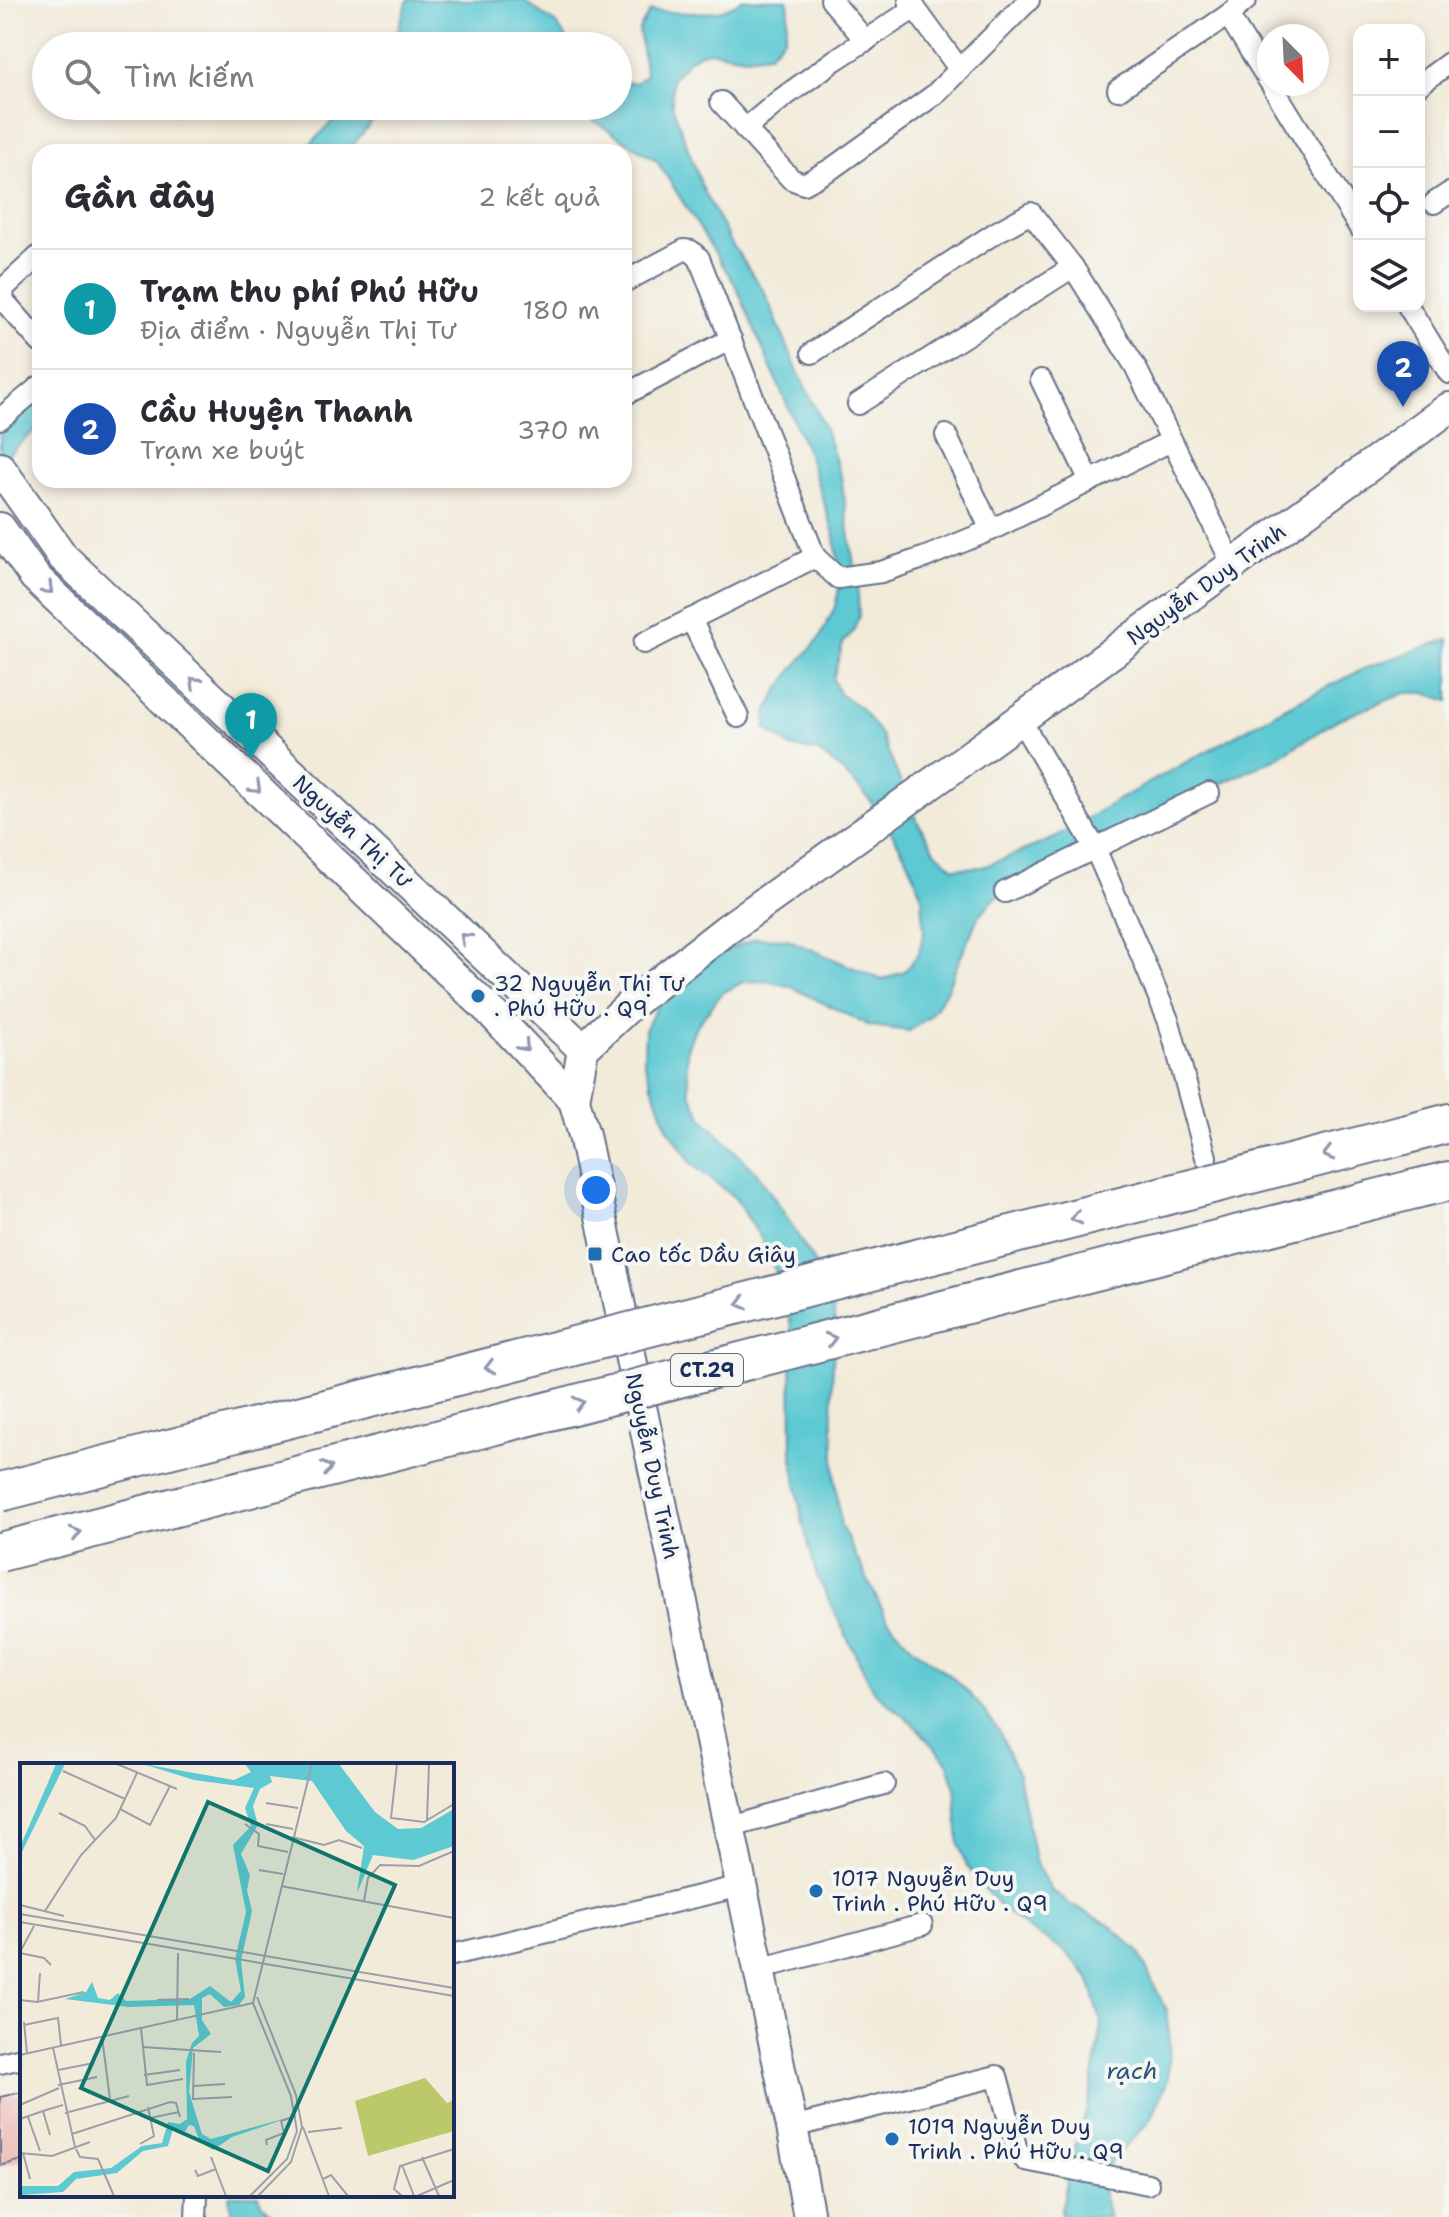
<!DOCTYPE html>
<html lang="vi">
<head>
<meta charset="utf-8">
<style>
	body { margin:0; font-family:"Shantell Sans",sans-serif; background:#f2f2f3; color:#2b2b33 }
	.controls { position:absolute; right:24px; top:24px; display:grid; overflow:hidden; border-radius:16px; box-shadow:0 4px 12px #0003 }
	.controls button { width:72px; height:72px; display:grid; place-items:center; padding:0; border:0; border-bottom:2px solid #e1e1e2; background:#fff; color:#2b2b33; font:40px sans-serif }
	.compass { position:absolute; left:1257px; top:24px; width:72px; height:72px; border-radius:50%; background:#fff; box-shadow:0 4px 12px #0003; rotate:156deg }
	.you { position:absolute; left:596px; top:1190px; width:28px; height:28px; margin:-20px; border:6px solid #fff; border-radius:50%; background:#1a73e8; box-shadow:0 0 0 12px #1a73e833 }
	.badge { display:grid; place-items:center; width:52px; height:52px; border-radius:50%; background:#ea580c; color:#fff; font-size:26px; font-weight:700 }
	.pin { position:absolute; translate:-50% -66px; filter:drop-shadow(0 2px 4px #0008) }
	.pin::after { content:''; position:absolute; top:42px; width:28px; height:24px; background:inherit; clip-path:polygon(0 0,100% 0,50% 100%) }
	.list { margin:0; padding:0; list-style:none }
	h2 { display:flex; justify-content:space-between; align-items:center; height:104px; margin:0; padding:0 32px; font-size:34px }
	h2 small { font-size:26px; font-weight:400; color:#7c7c81 }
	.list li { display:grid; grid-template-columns:52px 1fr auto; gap:24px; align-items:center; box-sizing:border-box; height:120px; padding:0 32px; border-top:2px solid #e1e1e2 }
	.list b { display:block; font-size:30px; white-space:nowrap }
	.list p { margin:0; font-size:26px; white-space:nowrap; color:#7c7c81 }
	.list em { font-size:26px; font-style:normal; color:#7c7c81 }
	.icon { flex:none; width:44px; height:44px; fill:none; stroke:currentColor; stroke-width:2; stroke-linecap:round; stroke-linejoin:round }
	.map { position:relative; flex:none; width:1449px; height:2217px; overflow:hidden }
	.search { position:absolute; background:#fff; box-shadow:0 4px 12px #0003; left:32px; top:32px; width:600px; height:88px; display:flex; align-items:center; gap:20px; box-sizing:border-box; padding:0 28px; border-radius:44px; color:#7c7c81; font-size:30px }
	.panel { position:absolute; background:#fff; box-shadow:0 4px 12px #0003; left:32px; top:144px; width:600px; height:344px; border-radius:24px }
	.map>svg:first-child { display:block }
</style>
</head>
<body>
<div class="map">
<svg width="1449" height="2217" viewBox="0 0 1449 2217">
	<rect width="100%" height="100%" fill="#f6f6f2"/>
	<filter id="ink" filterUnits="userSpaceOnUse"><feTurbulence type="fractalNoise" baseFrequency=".0125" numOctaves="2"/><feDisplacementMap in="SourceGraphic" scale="16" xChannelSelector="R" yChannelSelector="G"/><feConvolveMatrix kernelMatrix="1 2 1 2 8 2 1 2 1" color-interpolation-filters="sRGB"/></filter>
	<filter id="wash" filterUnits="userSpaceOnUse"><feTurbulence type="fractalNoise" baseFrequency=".006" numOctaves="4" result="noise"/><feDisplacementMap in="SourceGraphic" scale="32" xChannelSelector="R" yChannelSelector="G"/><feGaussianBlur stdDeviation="1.8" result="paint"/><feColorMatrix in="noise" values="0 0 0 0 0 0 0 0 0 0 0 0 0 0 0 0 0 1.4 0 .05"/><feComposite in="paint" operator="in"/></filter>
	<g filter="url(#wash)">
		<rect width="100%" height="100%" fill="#f2ebda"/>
		<g fill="#5dc9d3" stroke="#3c7c98" stroke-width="2">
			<polygon points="408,0 523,0 556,24 573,46 389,46 396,35"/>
			<path d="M741 0H787L789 8 785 37 769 54 745 57 710 51 700 53 689 60 672 79V105L703 189 730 241 765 293 798 372 823 424 841 476 858 593 859 616 853 632 843 643 833 679 839 694 860 707 881 735 916 819 936 852 954 868 983 867 1055 838 1114 802 1292 704 1370 666 1449 639V701L1426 693H1405L1337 720 1277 758 1167 808 999 894 978 917 946 991 930 1016 909 1031 870 1026 789 986 765 981 743 982 722 993 695 1028 687 1049V1067L690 1093 703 1119 757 1173 786 1216 824 1279 833 1305 835 1328 832 1383 833 1428 835 1479 841 1526 887 1619 911 1646 958 1682 979 1704 1000 1733 1018 1775 1036 1864 1052 1891 1074 1907 1109 1924 1138 1951 1166 2010 1170 2043 1168 2079 1152 2118 1108 2165 1102 2189 1109 2217H1062L1061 2211 1074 2147 1087 2110 1100 2039 1101 2022 1089 1978 1065 1951 1027 1928 999 1906 966 1865 959 1845 955 1786 947 1761 919 1730 873 1690 850 1643 817 1576 802 1520 792 1455 791 1326 781 1284 762 1240 735 1198 692 1164 667 1127 644 1062 645 1030 662 996 688 973 730 949 756 938 787 939 882 980 905 971 919 953 924 930 922 897 909 862 885 821 864 793 842 771 819 752 791 747 765 728 767 712 776 694 794 668 819 639 835 607 840 584 835 537 808 454 736 286 657 161 577 110 574 106H618V82L635 83 646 75 639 30 650 11C678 11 719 20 741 0Z"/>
			<polygon points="347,106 385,106 347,152 303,152"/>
			<polygon points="40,394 40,426 5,457 0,452 0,427"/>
			<polygon points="229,2195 259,2195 262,2203 275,2217 232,2217"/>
		</g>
		<g id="blocks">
			<polygon fill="#ebb4ae" points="22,2092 22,2160 0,2166 0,2097"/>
		</g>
	</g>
	<g filter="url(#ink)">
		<use href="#blocks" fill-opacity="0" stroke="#667189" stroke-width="2"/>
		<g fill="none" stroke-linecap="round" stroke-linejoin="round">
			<g stroke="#667189" stroke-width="24">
				<g id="street">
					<polyline points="831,0 866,41"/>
					<polyline points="909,0 960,70"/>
					<polyline points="1228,15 1269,81"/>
					<polyline points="1271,84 1359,227"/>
					<polyline points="1419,85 1449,63"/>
					<polyline points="1118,90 1228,15 1246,0"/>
					<polyline points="721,102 791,179 804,184 831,169 934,95 1029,0"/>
					<polyline points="745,129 781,99 835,60 915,8"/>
					<polyline points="1434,203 1449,193"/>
					<polyline points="40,255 4,288 3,300 40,342"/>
					<polyline points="624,282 684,250 691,251 699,258 815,557"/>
					<polyline points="1408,306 1449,373"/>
					<polyline points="812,353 995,233 1031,213 1073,267 1135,366 1233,565"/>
					<polyline points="1041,380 1090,481"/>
					<polyline points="624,395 731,339"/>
					<polyline points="858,404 1073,267"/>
					<polyline points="0,419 40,386"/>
					<polyline points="946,435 991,530"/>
					<polyline points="691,619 738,717"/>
					<polyline points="644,643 815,557 838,578 881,572 926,557 991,530 1171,441"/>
					<polyline points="1020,719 1094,846 1139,950 1169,1022 1206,1157"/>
					<polyline points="1005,892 1209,793"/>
					<polyline points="728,1828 884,1784"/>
					<polyline points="452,1955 741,1886"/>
					<polyline points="759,1969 922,1925"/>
					<polyline points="0,2063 22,2058"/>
					<polyline points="792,2127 997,2076 1017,2150 1025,2160 1148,2184"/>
					<polyline points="196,2217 197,2195"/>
				</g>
			</g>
			<g stroke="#667189" stroke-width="34">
				<g id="secondary">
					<polyline points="0,468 63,557 583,1049"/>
					<polyline points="0,528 35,577 491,1012 574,1100"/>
					<polyline points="809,2217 792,2127 584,1135 574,1100 583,1049 630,1005 726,930 963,761 1449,408"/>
				</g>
			</g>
			<g stroke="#667189" stroke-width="42">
				<g id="highway">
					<polyline points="1404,1135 1449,1123"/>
					<polyline points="1415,1189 1449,1181"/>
				</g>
			</g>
			<use href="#street" stroke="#fff" stroke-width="20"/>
			<use href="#secondary" stroke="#fff" stroke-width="30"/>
			<use href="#highway" stroke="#fff" stroke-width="38"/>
			<g stroke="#667189" stroke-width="42" stroke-linecap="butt">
				<g id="highway-bridge">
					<polyline points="0,1492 1404,1135"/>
					<polyline points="0,1552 1415,1189"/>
				</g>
			</g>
			<use href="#highway-bridge" stroke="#fff" stroke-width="38"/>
		</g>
		<defs><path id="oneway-chevron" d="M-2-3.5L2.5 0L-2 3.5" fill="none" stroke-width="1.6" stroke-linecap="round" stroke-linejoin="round" transform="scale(2)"/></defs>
		<g stroke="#8d97ae">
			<use href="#oneway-chevron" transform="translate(48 589) rotate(44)"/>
			<use href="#oneway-chevron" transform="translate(195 682) rotate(-137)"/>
			<use href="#oneway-chevron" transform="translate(256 788) rotate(44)"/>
			<use href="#oneway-chevron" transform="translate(465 938) rotate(-137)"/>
			<use href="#oneway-chevron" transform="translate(524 1046) rotate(47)"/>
			<use href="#oneway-chevron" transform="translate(1328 1154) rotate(166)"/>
			<use href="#oneway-chevron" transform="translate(1076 1218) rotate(166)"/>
			<use href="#oneway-chevron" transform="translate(742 1303) rotate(166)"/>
			<use href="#oneway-chevron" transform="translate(831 1339) rotate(-14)"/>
			<use href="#oneway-chevron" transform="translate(490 1367) rotate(166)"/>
			<use href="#oneway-chevron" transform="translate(579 1403) rotate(-14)"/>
			<use href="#oneway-chevron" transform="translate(327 1468) rotate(-14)"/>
			<use href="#oneway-chevron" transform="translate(76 1533) rotate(-14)"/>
		</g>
	</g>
	<g fill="#1f6fb2" stroke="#f6f6f2" stroke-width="3">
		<circle cx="478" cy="996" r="8"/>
		<rect x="587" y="1246" width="16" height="16" rx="4"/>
		<circle cx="816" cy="1891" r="8"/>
		<circle cx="892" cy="2139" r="8"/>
	</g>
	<g text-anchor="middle" stroke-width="8" stroke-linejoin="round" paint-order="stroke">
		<rect fill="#f6f6f2" stroke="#5d6b8a" stroke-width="2" x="671" y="1354" width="72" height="32" rx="6"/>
		<g font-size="20" font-weight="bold" fill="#1b2f5e">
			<text x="707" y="1377">CT.29</text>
		</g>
		<g font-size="22" fill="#1b2f5e" stroke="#f6f6f2">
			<text transform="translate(1206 584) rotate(-36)" y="8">Nguyễn Duy Trinh</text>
			<text transform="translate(353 831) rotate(43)" y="8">Nguyễn Thị Tư</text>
			<text transform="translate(653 1466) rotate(78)" y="8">Nguyễn Duy Trinh</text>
		</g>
		<g font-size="22" fill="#1b2f5e" stroke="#f6f6f2" text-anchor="start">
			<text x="494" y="991">32 Nguyễn Thị Tư<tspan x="494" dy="25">. Phú Hữu . Q9</tspan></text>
			<text x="611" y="1262">Cao tốc Dầu Giây</text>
			<text x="832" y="1886">1017 Nguyễn Duy<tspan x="832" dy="25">Trinh . Phú Hữu . Q9</tspan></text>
			<text x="908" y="2134">1019 Nguyễn Duy<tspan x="908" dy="25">Trinh . Phú Hữu . Q9</tspan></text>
		</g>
		<g font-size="24" font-style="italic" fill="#2c567b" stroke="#f6f6f2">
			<text x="1132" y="2079">rạch</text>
		</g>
	</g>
	<g transform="translate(20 1763)">
		<rect width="434" height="434" fill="#f2ebda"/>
		<path d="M405 315 427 340 434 337V368L348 393 335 338Z" fill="#bbc96b"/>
		<path d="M36 1H45L0 93V84ZM123 1 214 17 231 9 225 1H319L355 49 378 66 401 65 434 46V83L393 97 353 92 337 130 344 83 326 68 292 18 250 13 252 19 240 26 233 43 238 62 221 91 230 112 227 127 232 148 221 198 225 234 219 242 204 244 190 231 182 235V257L191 271 173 285 169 329 182 371 191 376 274 353 212 374 193 387 180 379 174 363 169 362 164 370 153 366 148 383 123 388 97 410 56 416 43 429 0 432V423H38L54 409 91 405 122 383 142 380 148 359 160 361 167 356 166 299 172 280 179 273 174 242 109 244 45 236 66 229 72 219 78 235 90 237 98 230 106 238 170 236 190 223 211 239 221 228 215 196 226 149 213 82 231 63 225 45 234 25 174 17Z" fill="#5dc9d3"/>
		<path fill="none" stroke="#9ca0a8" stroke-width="2" d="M97 1 157 26M377 1 371 55 404 59 434 41M43 8 105 36M246 40 278 45M100 46 130 62 150 23M39 50 65 63 75 77M407 57 409 1M225 61 239 71 238 83 268 89M246 61 273 66M272 74 304 82 319 77 342 85M239 107 263 111M261 123 434 155M344 138 348 115 360 102 399 103 434 88M0 142 44 153M25 148 61 92 96 55 117 10M0 151 434 225M0 159 434 233M0 189 14 163M0 190 24 195 31 202M237 234 276 332 282 364 271 399 238 433M0 237 17 239 64 229M137 237 169 236M18 239 20 210M157 257 158 190M4 259 7 290M4 262 38 255 41 282M121 265 127 322 163 316M82 274 90 336M122 284 201 289M33 285 55 384 60 394 78 396 94 433M174 290 173 336 212 334M0 292 233 240 292 1M38 307 74 300M124 312 160 307M38 322 77 314M173 323 205 321M0 342 39 325M45 350 109 333M8 354 20 388M130 355 159 349M0 356 23 348M283 364 309 433M288 369 322 365M52 371 150 339 156 340 160 354M30 372 23 348 43 342M120 381 134 373 128 344M247 382 246 377 264 370 261 358 276 353M0 390 32 393 70 379M3 390 10 416M191 394 206 433M402 394 419 433M382 402 394 433M175 407 178 413 196 406M303 416 311 412 328 433M230 433 267 396 277 368 271 333 233 240M382 433 374 426 380 403 434 386M397 433 434 417"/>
		<path fill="#0f766e" fill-opacity="0.15" stroke="#0f766e" stroke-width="4" d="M188 39 375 122 248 408 61 325Z"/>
		<rect width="434" height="434" fill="none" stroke="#1b2f5e" stroke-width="4"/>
	</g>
</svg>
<div class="controls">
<button>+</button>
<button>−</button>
<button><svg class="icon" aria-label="locate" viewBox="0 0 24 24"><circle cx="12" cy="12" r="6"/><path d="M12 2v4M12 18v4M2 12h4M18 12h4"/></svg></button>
<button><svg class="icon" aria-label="layers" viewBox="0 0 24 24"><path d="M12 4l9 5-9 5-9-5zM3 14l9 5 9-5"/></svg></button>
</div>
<svg class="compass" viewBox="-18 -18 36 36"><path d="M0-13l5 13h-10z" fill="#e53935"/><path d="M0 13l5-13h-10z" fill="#7c7c81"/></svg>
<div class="you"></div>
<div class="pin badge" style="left:251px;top:759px;background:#0f9aa8">1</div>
<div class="pin badge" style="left:1403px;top:407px;background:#1a4fb4">2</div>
<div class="search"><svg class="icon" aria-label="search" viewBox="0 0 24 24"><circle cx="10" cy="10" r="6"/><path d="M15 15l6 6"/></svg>Tìm kiếm</div>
<section class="panel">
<h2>Gần đây<small>2 kết quả</small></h2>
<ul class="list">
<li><span class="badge" style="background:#0f9aa8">1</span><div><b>Trạm thu phí Phú Hữu</b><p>Địa điểm · Nguyễn Thị Tư</p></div><em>180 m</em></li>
<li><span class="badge" style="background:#1a4fb4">2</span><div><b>Cầu Huyện Thanh</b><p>Trạm xe buýt</p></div><em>370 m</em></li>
</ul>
</section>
</div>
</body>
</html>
